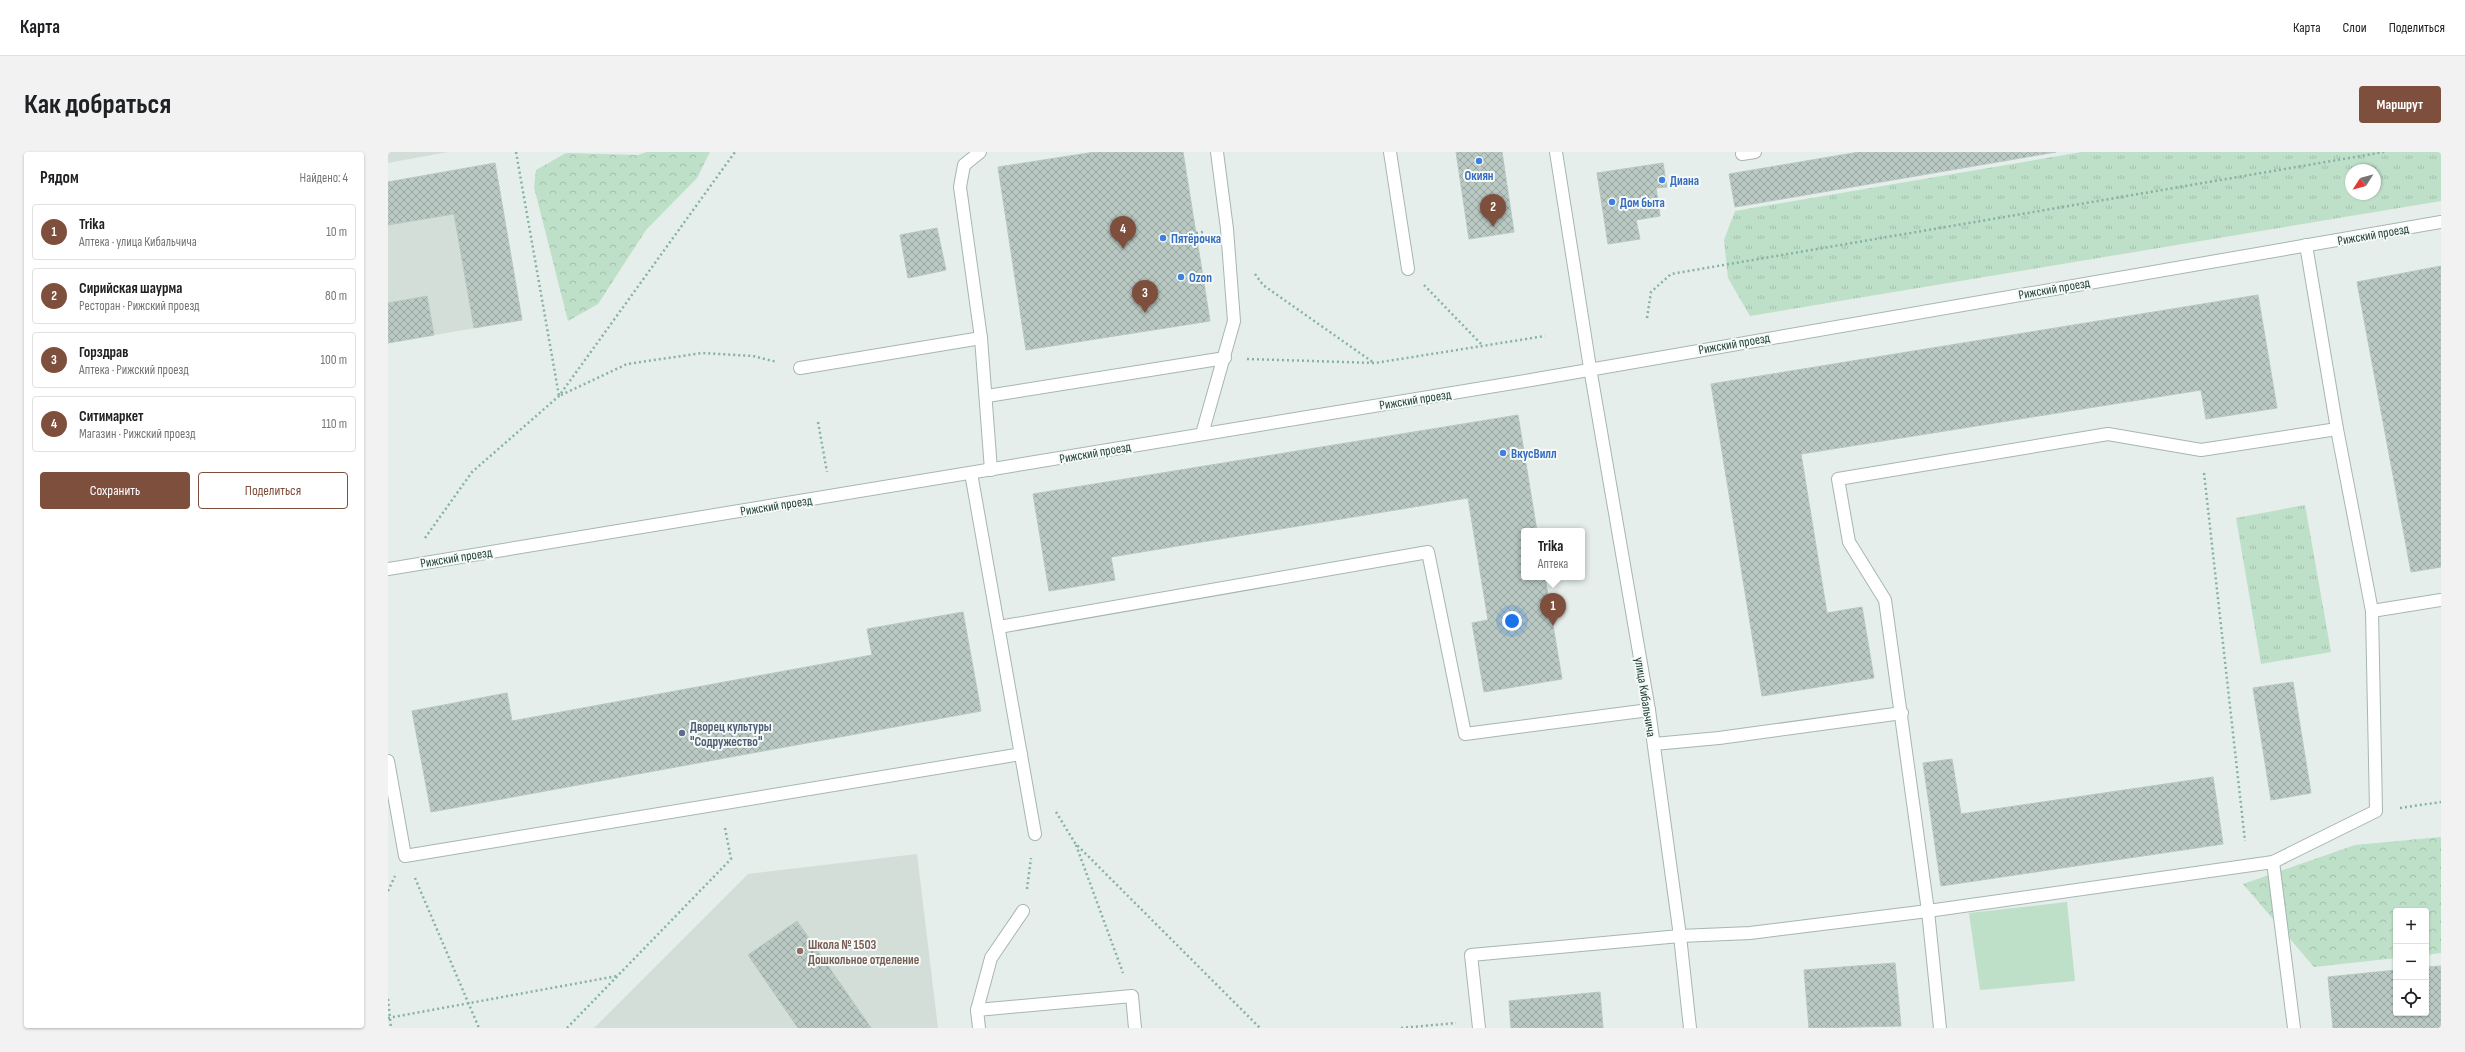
<!DOCTYPE html>
<html lang="ru">
<head>
<meta charset="utf-8">
<style>
	body { margin:0; font-family:"Sofia Sans Condensed",sans-serif; background:#f2f2f2; color:#202124 }
	.controls { position:absolute; right:12px; bottom:12px; display:grid; overflow:hidden; border-radius:4px; box-shadow:0 1px 3px #0004 }
	.controls button { width:36px; height:36px; display:grid; place-items:center; padding:0; border:0; border-bottom:1px solid #e0e0e0; background:#fff; color:#202124; font:20px sans-serif }
	.compass { position:absolute; left:1957px; top:12px; width:36px; height:36px; border-radius:50%; background:#fff; box-shadow:0 1px 3px #0004; rotate:234deg }
	.you { position:absolute; left:1124px; top:469px; width:14px; height:14px; margin:-10px; border:3px solid #fff; border-radius:50%; background:#1a73e8; box-shadow:0 0 0 6px #1a73e833 }
	.badge { display:grid; place-items:center; width:26px; height:26px; border-radius:50%; background:#7f4f3e; color:#fff; font-size:13px; font-weight:700 }
	.pin { position:absolute; translate:-50% -33px; filter:drop-shadow(0 1px 2px #0008) }
	.pin::after { content:''; position:absolute; top:21px; width:14px; height:12px; background:inherit; clip-path:polygon(0 0,100% 0,50% 100%) }
	.popup { position:absolute; left:1133px; top:376px; width:64px; height:52px; box-sizing:border-box; display:grid; place-content:center; border-radius:4px; background:#fff; filter:drop-shadow(0 1px 3px #0005); font-size:13px; white-space:nowrap; color:#757577 }
	.popup b { font-size:15px; color:#202124 }
	.popup::after { content:''; position:absolute; left:50%; top:100%; margin-left:-8px; border:8px solid transparent; border-top-color:#fff }
	.list { margin:0; padding:0; list-style:none }
	h2 { display:flex; justify-content:space-between; align-items:center; height:52px; margin:0; padding:0 16px; font-size:17px }
	h2 small { font-size:13px; font-weight:400; color:#757577 }
	.list li { display:grid; grid-template-columns:26px 1fr auto; gap:12px; align-items:center; box-sizing:border-box; height:56px; margin:0 8px 8px; padding:0 8px; border:1px solid #e0e0e0; border-radius:4px }
	.list b { display:block; font-size:15px; white-space:nowrap }
	.list p { margin:0; font-size:13px; white-space:nowrap; color:#757577 }
	.list em { font-size:13px; font-style:normal; color:#757577 }
	.actions { display:flex; gap:8px; padding:12px 16px }
	.actions a { flex:1; padding:9px 0; border:1px solid #7f4f3e; border-radius:4px; text-align:center; font-size:14px; color:#7f4f3e }
	.actions .main { background:#7f4f3e; color:#fff }
	.icon { flex:none; width:22px; height:22px; fill:none; stroke:currentColor; stroke-width:2; stroke-linecap:round; stroke-linejoin:round }
	.map { position:relative; flex:none; width:2053px; height:876px; overflow:hidden; border-radius:4px }
	header { display:flex; align-items:center; gap:24px; box-sizing:border-box; height:56px; padding:0 20px; background:#fff; border-bottom:1px solid #e0e0e0 }
	header strong { font-size:19px }
	nav { display:flex; gap:22px; margin-inline-start:auto; font-size:14px }
	.intro { display:flex; align-items:center; justify-content:space-between; box-sizing:border-box; height:96px; padding:0 24px }
	h1 { margin:0; font-size:28px }
	.button { padding:10px 18px; border-radius:4px; background:#7f4f3e; color:#fff; font-size:14px; font-weight:700 }
	main { display:flex; gap:24px; padding:0 24px }
	aside { flex:1; background:#fff; border-radius:4px; box-shadow:0 1px 3px #0004 }
	.map>svg:first-child { display:block }
</style>
</head>
<body>
<header>
<strong>Карта</strong>
<nav><a>Карта</a><a>Слои</a><a>Поделиться</a></nav>
</header>
<div class="intro"><h1>Как добраться</h1><a class="button">Маршрут</a></div>
<main>
<aside>
<h2>Рядом<small>Найдено: 4</small></h2>
<ul class="list">
<li><span class="badge">1</span><div><b>Trika</b><p>Аптека · улица Кибальчича</p></div><em>10 m</em></li>
<li><span class="badge">2</span><div><b>Сирийская шаурма</b><p>Ресторан · Рижский проезд</p></div><em>80 m</em></li>
<li><span class="badge">3</span><div><b>Горздрав</b><p>Аптека · Рижский проезд</p></div><em>100 m</em></li>
<li><span class="badge">4</span><div><b>Ситимаркет</b><p>Магазин · Рижский проезд</p></div><em>110 m</em></li>
</ul>
<div class="actions"><a class="main">Сохранить</a><a>Поделиться</a></div>
</aside>
<div class="map">
<svg width="2053" height="876" viewBox="0 0 2053 876">
	<defs>
		<pattern id="forest-crowns" width="20" height="18" patternUnits="userSpaceOnUse"><rect width="20" height="18" fill="#bedfc8"/><path d="M2 6a3 3 0 1 1 6 0M12 15a3 3 0 1 1 6 0" fill="none" stroke="#a3c0ad"/></pattern>
		<pattern id="park-tufts" width="24" height="20" patternUnits="userSpaceOnUse"><rect width="24" height="20" fill="#bedfc8"/><path d="M3 7l-1-3M5 7V3M7 7l1-3M15 17l-1-3M17 17v-4M19 17l1-3" fill="none" stroke="#a3c0ad"/></pattern>
		<pattern id="building-cross-hatch" width="8" height="8" patternUnits="userSpaceOnUse"><rect width="8" height="8" fill="#bac9c3"/><path d="M0 0l8 8M0 8l8-8" fill="none" stroke="#97a59f"/></pattern>
	</defs>
	<rect width="100%" height="100%" fill="#e5eeea"/>
	<g fill="#d3ded9">
		<polygon points="0,0 60,0 0,11"/>
		<polygon points="107,11 134,168 0,191 0,30"/>
		<polygon points="529,702 550,876 206,876 360,722"/>
	</g>
	<polygon fill="#bedfc8" points="1679,750 1687,829 1592,838 1581,761"/>
	<g fill="url(#forest-crowns)">
		<polygon points="259,0 322,0 309,26 258,78 210,152 180,169 146,35 148,18 178,1 250,3"/>
		<polygon points="2053,685 2053,801 2038,803 2038,759 2008,759 2008,806 1926,815 1855,732 1967,693"/>
	</g>
	<g fill="url(#park-tufts)" fill-rule="evenodd">
		<path d="M1694 0H2053V49L1362 164 1340 126 1336 88 1347 59ZM1963 18H1987V42H1963Z"/>
		<polygon points="1917,353 1943,500 1873,512 1848,366"/>
	</g>
	<g fill="url(#building-cross-hatch)" stroke="#b7c8c1">
		<polygon points="707,0 795,0 822,169 638,198 610,15"/>
		<polygon points="1068,0 1114,0 1126,80 1081,87"/>
		<polygon points="1471,0 1668,0 1347,55 1341,22"/>
		<polygon points="107,11 134,168 86,176 66,62 0,73 0,30"/>
		<polygon points="1275,11 1279,35 1268,36 1272,64 1248,68 1252,87 1220,92 1209,21"/>
		<polygon points="549,76 558,118 520,126 512,83"/>
		<polygon points="2053,114 2053,415 2023,420 1969,130"/>
		<polygon points="1870,143 1889,256 1818,267 1813,238 1413,302 1439,461 1474,455 1486,526 1374,544 1323,232"/>
		<polygon points="39,144 46,183 0,191 0,151"/>
		<polygon points="1130,263 1149,379 1136,379 1136,425 1157,425 1174,527 1096,540 1084,471 1100,468 1080,346 723,405 727,428 661,439 645,342"/>
		<polygon points="575,460 593,559 43,660 24,559 119,541 124,569 484,503 479,477"/>
		<polygon points="1905,530 1923,641 1883,648 1865,536"/>
		<polygon points="1564,607 1573,662 1825,625 1835,692 1553,734 1535,611"/>
		<polygon points="409,769 483,876 410,876 360,803"/>
		<polygon points="1507,811 1513,874 1421,876 1416,818"/>
		<polygon points="2053,814 2053,876 1945,876 1940,825 2008,818 2008,861 2038,861 2038,815"/>
		<polygon points="1212,840 1215,876 1123,876 1121,849"/>
	</g>
	<g fill="none" stroke-linecap="round" stroke-linejoin="round">
		<g stroke="#a7b6b2" stroke-width="14">
			<g id="service">
				<polyline points="592,0 576,13 572,35 593,186 603,318"/>
				<polyline points="1002,0 1020,117"/>
				<polyline points="1168,0 1202,216"/>
				<polyline points="1354,2 1367,0"/>
				<polyline points="1918,93 1949,277 1984,459 2053,448"/>
				<polyline points="412,216 593,186"/>
				<polyline points="599,244 837,206"/>
				<polyline points="814,282 846,169 839,77 829,0"/>
				<polyline points="583,321 647,682"/>
				<polyline points="611,475 1040,400 1077,582 1261,558"/>
				<polyline points="1266,592 1331,586 1514,561"/>
				<polyline points="0,609 17,704 633,602"/>
				<polyline points="1885,710 1906,876"/>
				<polyline points="589,858 603,806 635,759"/>
				<polyline points="591,876 589,858 744,844 747,876"/>
				<polyline points="1091,876 1083,803 1292,784 1362,781 1540,759 1885,710 1988,659 1984,459"/>
				<polyline points="1552,876 1540,759 1497,448 1461,390 1450,327 1720,282 1813,298 1949,277"/>
			</g>
		</g>
		<g stroke="#a7b6b2" stroke-width="14">
			<g id="minor">
				<polyline points="1202,216 1261,558 1292,784 1302,876"/>
				<polyline points="0,417 1143,228 2053,70"/>
			</g>
		</g>
		<g stroke="#85b2a5" stroke-width="2.5" stroke-dasharray="2 3" stroke-linecap="butt">
			<polyline points="128,0 171,244 239,212 314,201 365,204 389,210"/>
			<polyline points="808,81 815,80"/>
			<polyline points="867,122 875,133 986,211"/>
			<polyline points="1036,133 1095,194"/>
			<polyline points="1259,166 1263,140 1283,122 1996,0"/>
			<polyline points="859,207 987,211 1157,184"/>
			<polyline points="430,270 439,320"/>
			<polyline points="1816,321 1857,689"/>
			<polyline points="37,386 84,320 171,244 347,0"/>
			<polyline points="2012,656 2053,650"/>
			<polyline points="668,660 687,691 872,876"/>
			<polyline points="688,693 735,821"/>
			<polyline points="27,726 91,876"/>
			<polyline points="639,737 643,706"/>
			<polyline points="0,739 7,724"/>
			<polyline points="0,847 3,876"/>
			<polyline points="0,866 229,824"/>
			<polyline points="179,876 343,707 337,676"/>
			<polyline points="1013,876 1068,871"/>
		</g>
		<use href="#service" stroke="#fff" stroke-width="12"/>
		<use href="#minor" stroke="#fff" stroke-width="12"/>
	</g>
	<g fill="#3f7fe0" stroke="#f5faf8" stroke-width="1.5">
		<circle cx="1091" cy="9" r="4"/>
		<circle cx="1274" cy="28" r="4"/>
		<circle cx="1224" cy="50" r="4"/>
		<circle cx="775" cy="86" r="4"/>
		<circle cx="793" cy="125" r="4"/>
		<circle cx="1115" cy="301" r="4"/>
	</g>
	<circle fill="#5c6f8a" stroke="#f5faf8" stroke-width="1.5" cx="294" cy="581" r="4"/>
	<circle fill="#8d6e63" stroke="#f5faf8" stroke-width="1.5" cx="412" cy="799" r="4"/>
	<g text-anchor="middle" stroke-width="4" stroke-linejoin="round" paint-order="stroke">
		<g font-size="13" font-weight="bold" fill="#366cbe" stroke="#f5faf8" text-anchor="start">
			<text x="1091" y="28" text-anchor="middle">Окиян</text>
			<text x="1282" y="33">Диана</text>
			<text x="1232" y="55">Дом быта</text>
			<text x="783" y="91">Пятёрочка</text>
			<text x="801" y="130">Ozon</text>
			<text x="1123" y="306">ВкусВилл</text>
		</g>
		<g font-size="13" fill="#23403a" stroke="#f5faf8">
			<text transform="translate(1985 82) rotate(-10)" y="5">Рижский проезд</text>
			<text transform="translate(1666 136) rotate(-10)" y="5">Рижский проезд</text>
			<text transform="translate(1346 191) rotate(-10)" y="5">Рижский проезд</text>
			<text transform="translate(1027 247) rotate(-9)" y="5">Рижский проезд</text>
			<text transform="translate(707 300) rotate(-10)" y="5">Рижский проезд</text>
			<text transform="translate(388 353) rotate(-9)" y="5">Рижский проезд</text>
			<text transform="translate(68 405) rotate(-9)" y="5">Рижский проезд</text>
			<text transform="translate(1258 545) rotate(81)" y="5">улица Кибальчича</text>
		</g>
		<g font-size="13" font-weight="bold" fill="#4e5e75" stroke="#f5faf8" text-anchor="start">
			<text x="302" y="579">Дворец культуры<tspan x="302" dy="15">"Содружество"</tspan></text>
		</g>
		<g font-size="13" font-weight="bold" fill="#785e54" stroke="#f5faf8" text-anchor="start">
			<text x="420" y="797">Школа № 1503<tspan x="420" dy="15">Дошкольное отделение</tspan></text>
		</g>
	</g>
</svg>
<div class="controls">
<button>+</button>
<button>−</button>
<button><svg class="icon" aria-label="locate" viewBox="0 0 24 24"><circle cx="12" cy="12" r="6"/><path d="M12 2v4M12 18v4M2 12h4M18 12h4"/></svg></button>
</div>
<svg class="compass" viewBox="-18 -18 36 36"><path d="M0-13l5 13h-10z" fill="#e53935"/><path d="M0 13l5-13h-10z" fill="#757577"/></svg>
<div class="you"></div>
<div class="pin badge" style="left:1165px;top:474px">1</div>
<div class="popup"><b>Trika</b>Аптека</div>
<div class="pin badge" style="left:1105px;top:75px">2</div>
<div class="pin badge" style="left:757px;top:161px">3</div>
<div class="pin badge" style="left:735px;top:97px">4</div>
</div>
</main>
</body>
</html>
